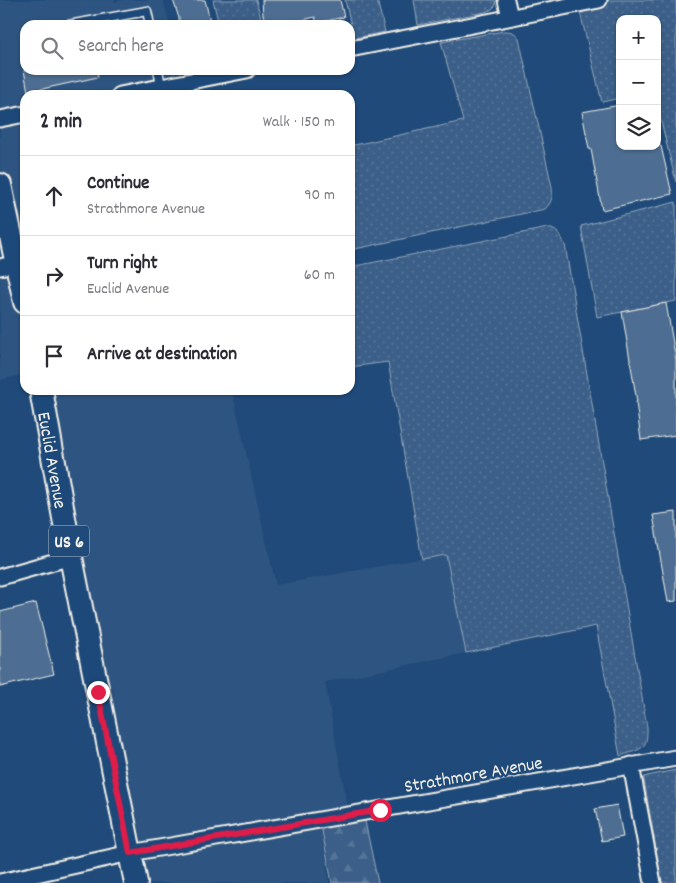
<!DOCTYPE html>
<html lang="en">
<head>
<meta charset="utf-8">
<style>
	body { margin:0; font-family:Dekko,sans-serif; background:#f7f7f7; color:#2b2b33 }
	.controls { position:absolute; right:15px; top:15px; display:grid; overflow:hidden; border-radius:10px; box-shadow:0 1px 4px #0004 }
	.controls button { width:45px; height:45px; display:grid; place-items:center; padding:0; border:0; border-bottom:1px solid #e1e1e2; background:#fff; color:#2b2b33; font:25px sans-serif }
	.stop { position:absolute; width:15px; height:15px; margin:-11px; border:4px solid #e11d48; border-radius:50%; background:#fff }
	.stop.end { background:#e11d48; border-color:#fff; box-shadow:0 1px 5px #0008 }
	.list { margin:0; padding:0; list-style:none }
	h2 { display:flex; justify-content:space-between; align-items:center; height:65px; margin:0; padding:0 20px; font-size:21px }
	h2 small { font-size:16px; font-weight:400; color:#7c7c81 }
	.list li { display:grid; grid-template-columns:32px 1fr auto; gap:15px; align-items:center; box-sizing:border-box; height:80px; padding:0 20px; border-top:1px solid #e1e1e2 }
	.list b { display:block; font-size:19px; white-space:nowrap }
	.list p { margin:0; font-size:16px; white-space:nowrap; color:#7c7c81 }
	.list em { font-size:16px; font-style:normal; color:#7c7c81 }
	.icon { flex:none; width:28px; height:28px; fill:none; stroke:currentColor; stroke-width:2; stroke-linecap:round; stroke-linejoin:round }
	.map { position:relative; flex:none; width:676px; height:883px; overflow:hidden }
	.search { position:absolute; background:#fff; box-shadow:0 1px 4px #0004; left:20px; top:20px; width:335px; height:55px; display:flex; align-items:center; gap:12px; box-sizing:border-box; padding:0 18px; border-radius:15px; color:#7c7c81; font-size:19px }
	.panel { position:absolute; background:#fff; box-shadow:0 1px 4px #0004; left:20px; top:90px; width:335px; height:305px; border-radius:15px }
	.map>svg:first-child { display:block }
</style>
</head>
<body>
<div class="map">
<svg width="676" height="883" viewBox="0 0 676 883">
	<defs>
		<pattern id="grass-dots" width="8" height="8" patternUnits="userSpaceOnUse" patternTransform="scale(1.25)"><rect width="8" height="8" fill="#3a5f88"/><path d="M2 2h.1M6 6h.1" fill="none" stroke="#577699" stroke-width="1.8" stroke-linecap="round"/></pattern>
		<pattern id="forest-firs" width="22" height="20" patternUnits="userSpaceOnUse" patternTransform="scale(1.25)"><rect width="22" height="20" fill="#3a5f88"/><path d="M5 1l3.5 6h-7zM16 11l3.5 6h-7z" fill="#577699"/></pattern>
	</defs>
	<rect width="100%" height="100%" fill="#1f4a7a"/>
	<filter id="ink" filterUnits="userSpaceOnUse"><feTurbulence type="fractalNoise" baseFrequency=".02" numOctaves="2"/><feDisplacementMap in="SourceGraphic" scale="10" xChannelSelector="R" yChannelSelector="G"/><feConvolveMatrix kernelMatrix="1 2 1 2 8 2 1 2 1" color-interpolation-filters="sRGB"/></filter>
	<g filter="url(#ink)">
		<g fill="#2d5581">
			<polygon points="0,0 114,0 115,2 123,0 163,0 170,25 25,25 25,70 181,70 187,95 25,95 25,374 0,380"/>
			<polygon points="41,390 190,390 191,393 201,390 232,390 276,585 446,554 466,653 325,682 349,815 320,820 329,883 136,883"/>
		</g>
		<g fill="url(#grass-dots)" stroke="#97a8b8">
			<polygon points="213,0 256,0 263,25 219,25"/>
			<polygon points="345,0 377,0 385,32 354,38"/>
			<polygon points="414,0 495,0 496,5 492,9 485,12 418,25"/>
			<polygon points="599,0 676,0 676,182 657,105 657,19 620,19 620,98 602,102 578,4"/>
			<path d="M504 31C511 31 515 32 519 38L552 187C553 197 552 202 545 209L350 250V146L463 121 441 42Z"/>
			<polygon points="676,202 676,301 597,317 581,226"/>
			<path d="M548 228C558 230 561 236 565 245L647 727C648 751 640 749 620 756L596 626 466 653 446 555 422 559 388 362 350 367V267Z"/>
			<polygon points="676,770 676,883 662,883 644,780 644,777 647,776"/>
		</g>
		<polygon fill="url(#forest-firs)" stroke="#97a8b8" points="363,812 378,883 332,883 320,820"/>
		<g fill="#4d6e92" stroke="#f4f1e8">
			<polygon points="173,0 205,0 211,25 179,25 179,18"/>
			<polygon points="262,0 340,0 344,17 317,23 315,17 283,25 267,25 263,15"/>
			<polygon points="24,70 97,70 98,77 28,92"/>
			<polygon points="620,105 620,146 661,146 672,194 602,210 591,149 589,149 582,112"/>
			<polygon points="666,303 676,360 676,435 641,440 636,402 637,402 622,312"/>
			<polygon points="676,512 676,601 668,602 653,515"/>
			<polygon points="36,603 54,674 0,687 0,612"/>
			<polygon points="617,805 623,837 602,841 595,809"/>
		</g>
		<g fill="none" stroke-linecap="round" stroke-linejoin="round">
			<g stroke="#f4f1e8" stroke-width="11">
				<g id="lane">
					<polyline points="68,25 147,11 150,25"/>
					<polyline points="158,70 163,95"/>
				</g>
			</g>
			<g stroke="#f4f1e8" stroke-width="19">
				<g id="street">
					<polyline points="506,0 510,17"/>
					<polyline points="350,49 599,0"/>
					<polyline points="120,95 247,70"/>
					<polyline points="0,119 25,114"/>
					<polyline points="0,267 17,263"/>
					<polyline points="0,577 71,557"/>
					<polyline points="631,765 653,883"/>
					<polyline points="0,882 130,853 676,758"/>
				</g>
			</g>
			<g stroke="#f4f1e8" stroke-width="26">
				<g id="primary">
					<polyline points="0,185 25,302"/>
					<path id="s1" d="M41 390 71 557 136 883"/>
				</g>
			</g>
			<use href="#lane" stroke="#1f4a7a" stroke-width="8"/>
			<use href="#street" stroke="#1f4a7a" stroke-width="15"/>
			<use href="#primary" stroke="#1f4a7a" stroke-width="22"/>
		</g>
	</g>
	<g fill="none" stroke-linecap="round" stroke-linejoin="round" filter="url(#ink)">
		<polyline stroke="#e11d48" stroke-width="6" points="98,692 130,853 380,810"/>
	</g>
	<g text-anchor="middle" stroke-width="4.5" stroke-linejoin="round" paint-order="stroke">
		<rect fill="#1f4a7a" stroke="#b4bfc7" stroke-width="1" x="49" y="525.5" width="40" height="31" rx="4"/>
		<g font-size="18" font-weight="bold" fill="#f4f1e8">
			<text x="69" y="547">US 6</text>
		</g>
		<g font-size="19" fill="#f4f1e8" stroke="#1f4a7a">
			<text dy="7" stroke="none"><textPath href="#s1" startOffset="71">Euclid Avenue</textPath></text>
			<text transform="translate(473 773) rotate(-10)" y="7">Strathmore Avenue</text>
		</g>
	</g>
</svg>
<div class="controls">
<button>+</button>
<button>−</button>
<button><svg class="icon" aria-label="layers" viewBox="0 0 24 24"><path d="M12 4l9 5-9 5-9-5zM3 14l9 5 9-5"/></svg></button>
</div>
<div class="stop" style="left:380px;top:810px"></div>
<div class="stop end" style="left:98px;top:692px"></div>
<div class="search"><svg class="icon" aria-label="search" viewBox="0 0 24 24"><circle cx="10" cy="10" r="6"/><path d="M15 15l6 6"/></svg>Search here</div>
<section class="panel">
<h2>2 min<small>Walk · 150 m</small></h2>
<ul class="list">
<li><svg class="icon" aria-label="ahead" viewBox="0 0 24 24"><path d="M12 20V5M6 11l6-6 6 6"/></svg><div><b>Continue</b><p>Strathmore Avenue</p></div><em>90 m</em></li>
<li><svg class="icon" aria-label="right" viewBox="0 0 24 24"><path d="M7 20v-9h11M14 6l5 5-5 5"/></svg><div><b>Turn right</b><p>Euclid Avenue</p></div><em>60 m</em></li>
<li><svg class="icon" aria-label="arrive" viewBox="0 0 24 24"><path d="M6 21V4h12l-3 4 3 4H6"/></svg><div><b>Arrive at destination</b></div></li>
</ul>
</section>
</div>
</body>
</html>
